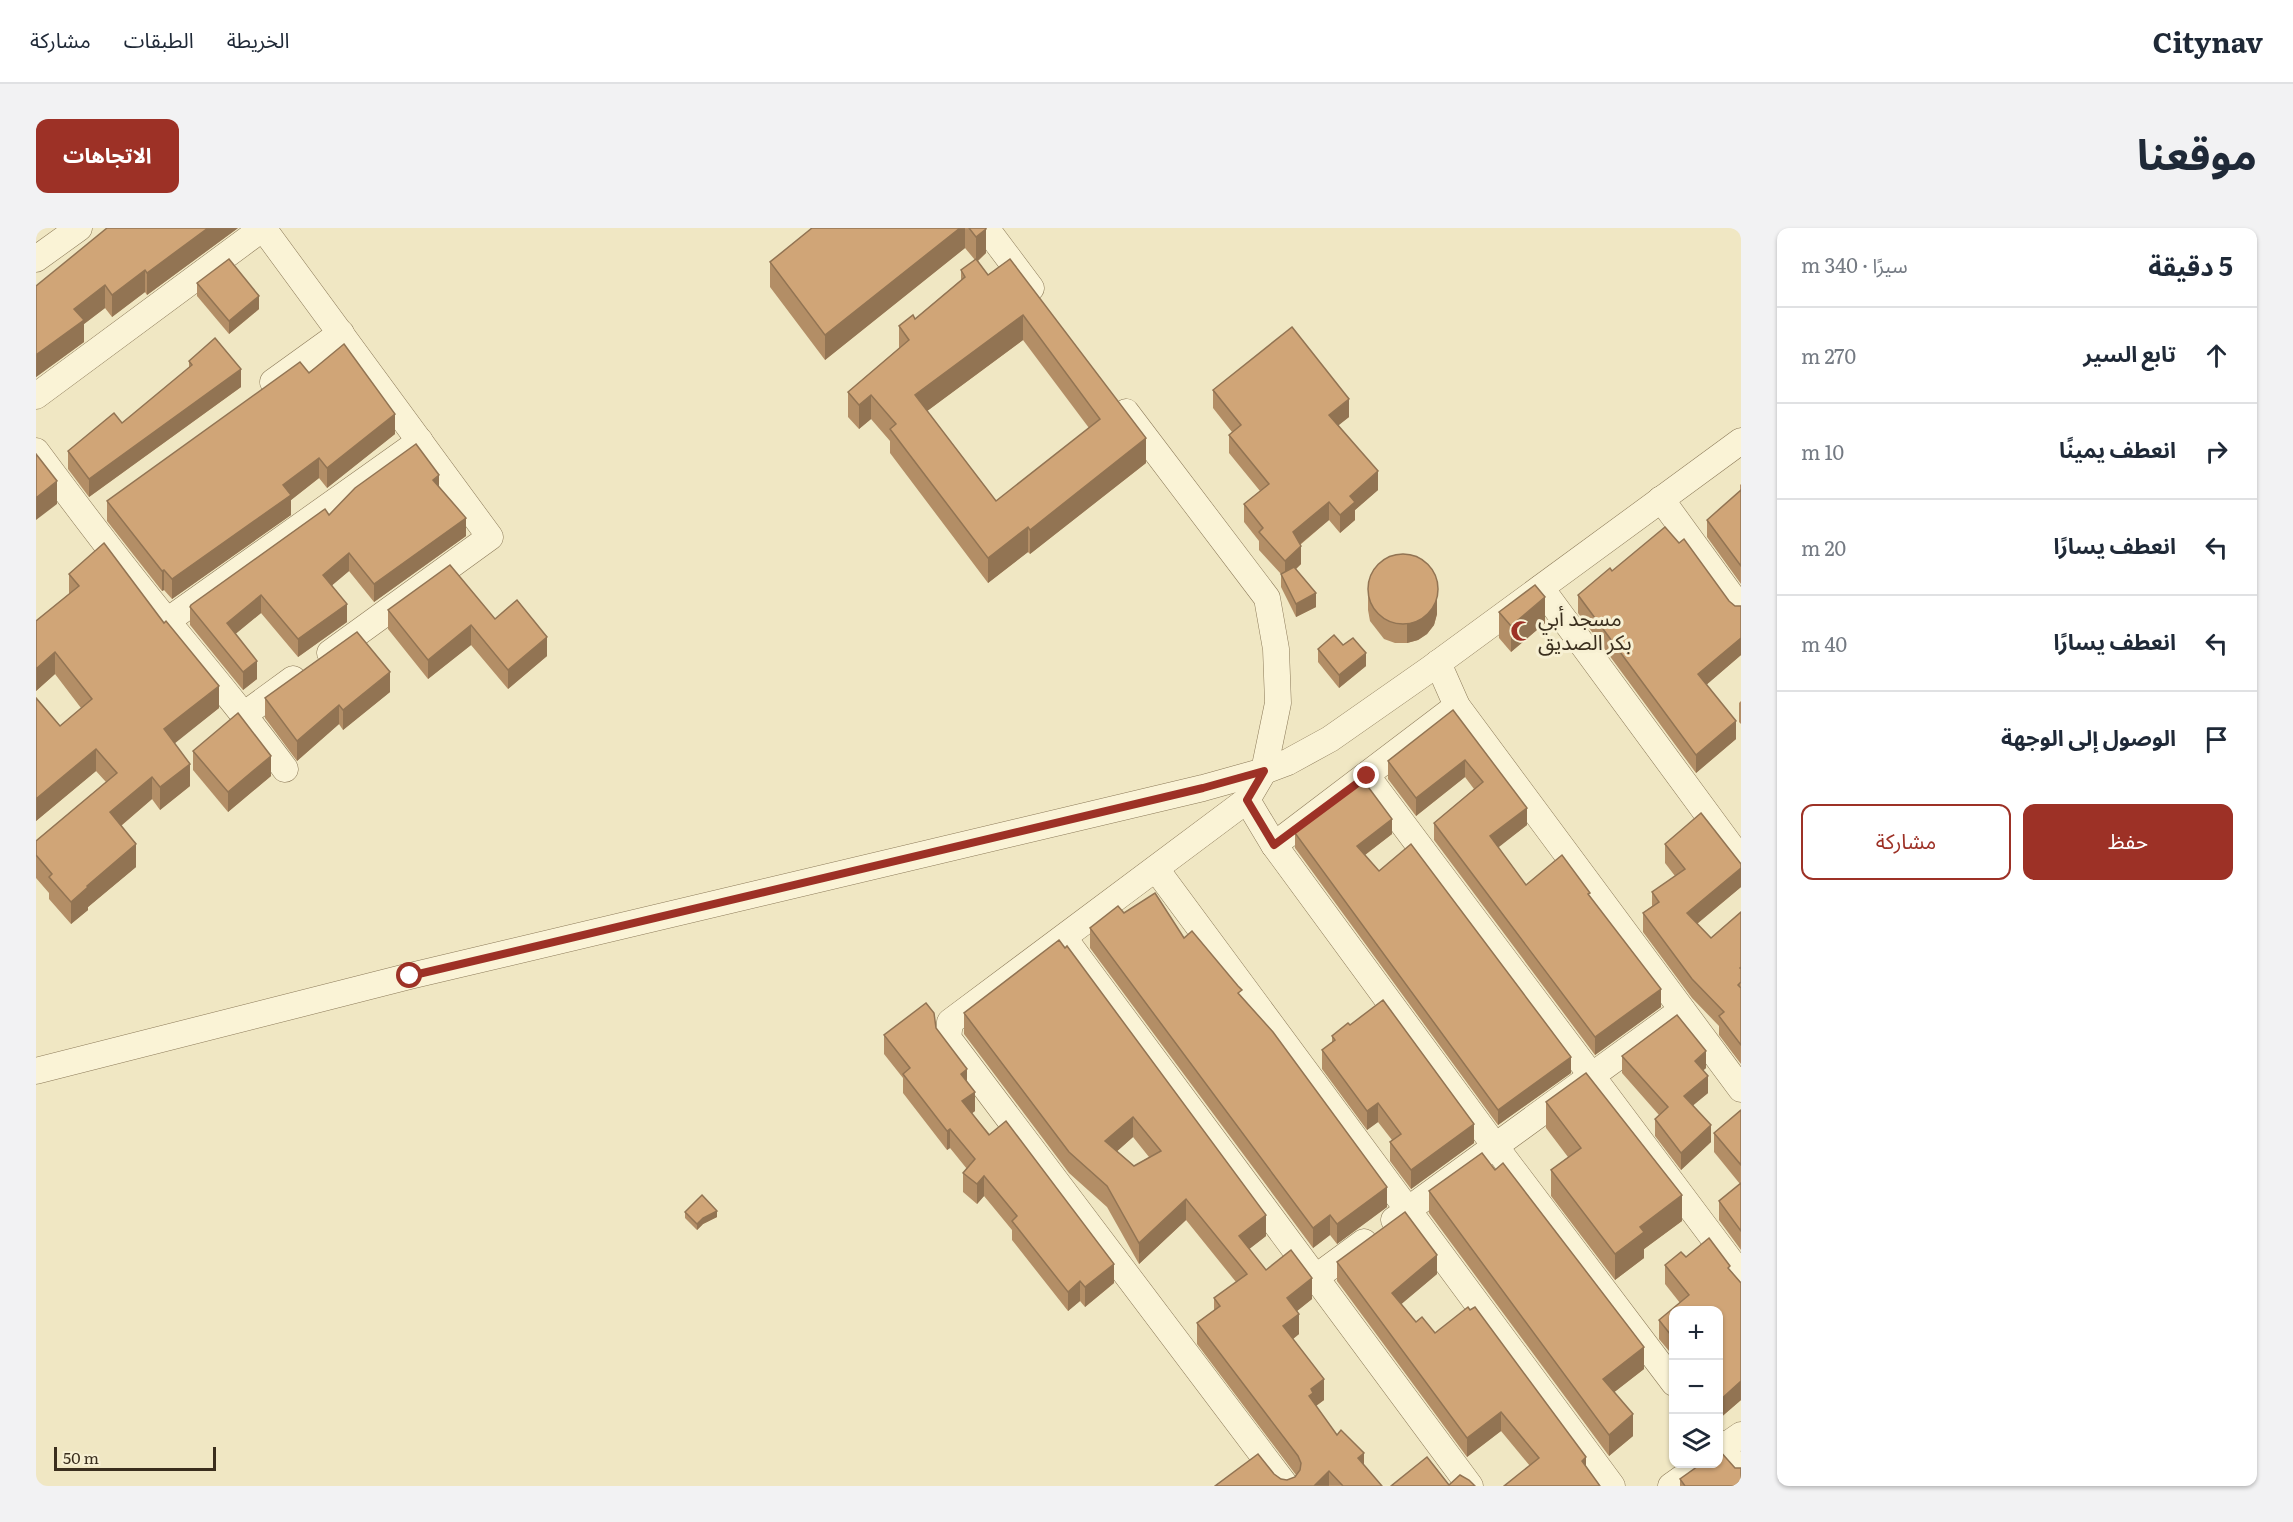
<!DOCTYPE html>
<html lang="ar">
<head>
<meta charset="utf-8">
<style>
	body { margin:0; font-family:Literata,"Noto Sans Arabic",serif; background:#f2f2f3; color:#1f2937; direction:rtl }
	.controls { position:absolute; right:18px; bottom:18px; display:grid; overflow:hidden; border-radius:12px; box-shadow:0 2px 4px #0004 }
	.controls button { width:54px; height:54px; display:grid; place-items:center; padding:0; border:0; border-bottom:2px solid #e0e1e3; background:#fff; color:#1f2937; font:30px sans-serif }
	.scale { position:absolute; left:18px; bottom:15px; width:162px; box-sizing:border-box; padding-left:6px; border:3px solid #3a2e1d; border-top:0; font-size:16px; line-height:21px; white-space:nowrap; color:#3a2e1d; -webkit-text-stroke:4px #f7f0d3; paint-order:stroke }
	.stop { position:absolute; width:18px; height:18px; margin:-14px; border:4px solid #9d3126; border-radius:50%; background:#fff }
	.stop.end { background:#9d3126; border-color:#fff; box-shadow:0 2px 6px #0008 }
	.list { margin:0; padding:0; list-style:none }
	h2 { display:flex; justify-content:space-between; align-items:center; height:78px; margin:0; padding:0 24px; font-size:26px }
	h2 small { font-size:20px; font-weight:400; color:#747a83 }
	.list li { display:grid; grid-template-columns:39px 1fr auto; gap:18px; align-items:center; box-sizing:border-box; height:96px; padding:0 24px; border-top:2px solid #e0e1e3 }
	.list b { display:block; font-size:22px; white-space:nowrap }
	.list em { font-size:20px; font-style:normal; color:#747a83 }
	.actions { display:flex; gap:12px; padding:18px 24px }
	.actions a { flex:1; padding:14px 0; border:2px solid #9d3126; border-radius:12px; text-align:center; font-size:21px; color:#9d3126 }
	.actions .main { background:#9d3126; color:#fff }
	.icon { flex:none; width:33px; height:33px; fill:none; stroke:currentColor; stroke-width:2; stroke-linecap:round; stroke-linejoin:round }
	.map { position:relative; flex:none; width:1705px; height:1258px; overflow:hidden; direction:ltr; border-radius:12px }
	header { display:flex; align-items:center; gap:36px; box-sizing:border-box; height:84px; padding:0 30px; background:#fff; border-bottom:2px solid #e0e1e3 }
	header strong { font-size:28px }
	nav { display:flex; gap:33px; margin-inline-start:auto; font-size:21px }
	.intro { display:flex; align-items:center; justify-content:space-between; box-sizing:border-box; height:144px; padding:0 36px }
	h1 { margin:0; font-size:42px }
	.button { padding:15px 27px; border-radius:12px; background:#9d3126; color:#fff; font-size:21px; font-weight:700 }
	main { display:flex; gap:36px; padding:0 36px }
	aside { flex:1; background:#fff; border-radius:12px; box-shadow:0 2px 4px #0004 }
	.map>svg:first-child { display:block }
</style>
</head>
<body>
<header>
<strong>Citynav</strong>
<nav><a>الخريطة</a><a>الطبقات</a><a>مشاركة</a></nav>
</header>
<div class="intro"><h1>موقعنا</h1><a class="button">الاتجاهات</a></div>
<main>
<aside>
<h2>5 دقيقة<small>سيرًا · 340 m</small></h2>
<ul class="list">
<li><svg class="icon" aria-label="ahead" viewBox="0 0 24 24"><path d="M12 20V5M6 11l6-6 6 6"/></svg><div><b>تابع السير</b></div><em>270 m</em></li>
<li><svg class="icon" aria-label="right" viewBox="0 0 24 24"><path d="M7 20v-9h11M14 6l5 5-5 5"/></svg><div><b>انعطف يمينًا</b></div><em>10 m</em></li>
<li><svg class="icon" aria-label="left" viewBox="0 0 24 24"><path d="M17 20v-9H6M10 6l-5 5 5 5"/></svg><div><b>انعطف يسارًا</b></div><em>20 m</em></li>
<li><svg class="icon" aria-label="left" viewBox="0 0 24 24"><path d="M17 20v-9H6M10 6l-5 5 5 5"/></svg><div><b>انعطف يسارًا</b></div><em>40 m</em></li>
<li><svg class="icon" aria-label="arrive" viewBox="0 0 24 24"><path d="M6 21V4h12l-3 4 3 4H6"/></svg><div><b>الوصول إلى الوجهة</b></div></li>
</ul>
<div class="actions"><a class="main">حفظ</a><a>مشاركة</a></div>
</aside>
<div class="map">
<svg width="1705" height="1258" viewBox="0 0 1705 1258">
	<rect width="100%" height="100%" fill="#f0e7c3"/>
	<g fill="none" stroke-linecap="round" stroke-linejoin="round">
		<g stroke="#8b7958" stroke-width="27">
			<g id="minor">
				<polyline points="227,0 454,309 294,425"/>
				<polyline points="950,0 995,60"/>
				<polyline points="0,31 43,0"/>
				<polyline points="237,154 305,105"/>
				<polyline points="0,168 227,0"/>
				<polyline points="1090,184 1231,370 1240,421 1242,475 1228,543 1211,572 914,794 912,810 1250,1258"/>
				<path d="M0 223C43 281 86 338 132 394 171 442 212 490 249 541"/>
				<polyline points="1625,271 1705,381"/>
				<polyline points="1505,360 1705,632"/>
				<polyline points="131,393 384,213"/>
				<polyline points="1402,435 1421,478 1705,861"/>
				<polyline points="209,486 257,451"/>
				<polyline points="1331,548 1705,1047"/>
				<polyline points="1211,572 1238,617 1459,918 1638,1155"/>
				<polyline points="1238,617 1421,478"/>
				<polyline points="1120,641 1576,1258"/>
				<polyline points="1028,710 1434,1258"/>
				<polyline points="0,843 374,748 1167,560 1228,543 1252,534 1294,511 1394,441 1705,213"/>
				<polyline points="1358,992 1646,782"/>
				<polyline points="1279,1050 1328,1014"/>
				<polyline points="1682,1215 1705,1245"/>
				<polyline points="1682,1223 1705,1207"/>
				<polyline points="1635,1258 1666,1236"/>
			</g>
		</g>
		<use href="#minor" stroke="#faf3d6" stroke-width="26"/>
	</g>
	<g fill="#b38e66" fill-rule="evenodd">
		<polygon points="202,0 111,67 109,64 76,89 69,80 48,96 48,114 0,149 0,58"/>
		<path d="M776 0H950V25L942 33 952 47 974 31 1110 235 994 326 992 324 952 355 854 225V213L835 191 823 201 812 189V164L863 120V98L879 91 925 52V42L939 32 929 20 789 132 734 59V34ZM987 112 1053 200 960 273 891 183Z"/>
		<polygon points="161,55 223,81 193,106 161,68"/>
		<polygon points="153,133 205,159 53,269 32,241 32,223 86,195 153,140"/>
		<polygon points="273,145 359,206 291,260 283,250 255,272 255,287 136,371 128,362 126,363 71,293 71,273"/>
		<polygon points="1177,162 1313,189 1302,197 1342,262 1319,282 1319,292 1304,305 1293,292 1264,317 1265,336 1260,341 1280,379 1260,389 1245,359 1245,346 1223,322 1223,313 1208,294 1208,276 1224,263 1193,225 1193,207 1196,204 1177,180"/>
		<polygon points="1705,256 1705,356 1671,309 1671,292 1704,263 1704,257"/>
		<polygon points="403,259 430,308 338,374 313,343 296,357 311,394 262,429 225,385 199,406 221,451 207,462 154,397 154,379 293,287"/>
		<polygon points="1576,343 1693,373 1699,378 1705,378 1705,427 1670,457 1700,511 1660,545 1542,385 1542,367"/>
		<polygon points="33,346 183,480 138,515 154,558 124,582 116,571 85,598 100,639 52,679 52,682 35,696 13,671 13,665 0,650 0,613 70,554 60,543 0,593 0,470 24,498 45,480 19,446 0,463 0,393 33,366"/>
		<polygon points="1332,363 1401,386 1398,397 1391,406 1382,412 1371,415 1359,415 1348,411 1334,393 1332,382"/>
		<polygon points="352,382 459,391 511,428 472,461 435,417 392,451 352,401"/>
		<polygon points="1463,384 1509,395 1475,424 1463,410"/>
		<polygon points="1307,417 1330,438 1303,460 1282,434 1282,421"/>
		<polygon points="354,464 307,502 303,496 261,533 229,490 229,470"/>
		<polygon points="1705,473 1705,496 1703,494 1703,475"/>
		<polygon points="1417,482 1491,597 1462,619 1490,657 1554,668 1625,779 1559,827 1398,612 1398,595 1438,561 1429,549 1380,588 1352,551 1352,533"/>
		<polygon points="157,523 235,548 192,584 157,542"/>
		<polygon points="1259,605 1356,606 1329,627 1343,643 1535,845 1462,897 1259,620"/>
		<polygon points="1629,616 1705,659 1661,696 1675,710 1705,684 1705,836 1683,807 1683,798 1656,770 1607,704 1607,685 1616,678 1616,664 1639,648 1629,635"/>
		<polygon points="1088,685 1148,710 1206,769 1351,979 1301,1016 1294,1007 1277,1020 1054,720 1054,700"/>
		<path d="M1023 712 1230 1008 1213 1021 1230 1042 1276 1071 1261 1083 1263 1106 1257 1111 1288 1172 1280 1178 1301 1207 1346 1258H1179L1238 1246 1245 1251 1251 1252 1259 1249 1260 1247 1161 1116V1095L1178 1082V1070L1200 1054 1150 992 1103 1036 1071 979 1033 945 928 806V785ZM1097 909 1113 929 1098 938 1081 923Z"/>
		<polygon points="900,800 931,854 939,883 936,885 1078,1055 1049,1079 1044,1073 1032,1083 976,1012 976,1002 948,968 941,976 927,964 927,945 931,941 914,920 911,922 867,865 867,850 848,826 848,807"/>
		<polygon points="1296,808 1438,915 1375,961 1354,933 1354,914 1356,912 1342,894 1331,902 1286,841 1286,822 1296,815"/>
		<polygon points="1586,828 1670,840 1667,842 1672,865 1657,877 1675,914 1645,942 1619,908 1619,891 1623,887 1586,845"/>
		<polygon points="1510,874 1646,993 1608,1021 1608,1030 1579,1052 1515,968 1515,942 1532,929 1510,900"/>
		<polygon points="1705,882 1705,1022 1683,992 1683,973 1704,956 1678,924 1678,905"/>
		<polygon points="1393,963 1608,1141 1578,1164 1597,1208 1573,1228 1393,985"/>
		<polygon points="649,984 681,989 667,996 661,1002 649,990"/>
		<polygon points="1650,1029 1694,1042 1705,1055 1705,1172 1683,1191 1683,1083 1638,1083 1638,1129 1623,1111 1623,1092 1644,1075 1629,1056 1629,1037"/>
		<polygon points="1301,1034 1401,1046 1365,1076 1380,1094 1399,1105 1550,1229 1494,1238 1465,1203 1431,1229 1301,1053"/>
		<polygon points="1699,1240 1705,1258 1644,1258 1644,1251"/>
	</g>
	<g fill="#927453">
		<polygon points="172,0 202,0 111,67 111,45"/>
		<polygon points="924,0 929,0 929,20 789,132 789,107"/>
		<polygon points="950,1 950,25 940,34 940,9"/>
		<polygon points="109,42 109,64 76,89 76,67"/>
		<polygon points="69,57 69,80 48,96 48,114 0,149 0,127 38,81"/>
		<polygon points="223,68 223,81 193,106 193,93"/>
		<polygon points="987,87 987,112 879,192 879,167"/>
		<polygon points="205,141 205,159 53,269 53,251"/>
		<polygon points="835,167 835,191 823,201 823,177"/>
		<polygon points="1313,171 1313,189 1293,205 1293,187"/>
		<polygon points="359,186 359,206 291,260 291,240"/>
		<polygon points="1110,210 1110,235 994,326 994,302"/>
		<polygon points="283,230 283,250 255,272 255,287 136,371 136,351 247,257"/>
		<polygon points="1342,243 1342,262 1319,282 1319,292 1304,305 1304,287 1314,268"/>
		<polygon points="403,247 403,265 397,252"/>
		<polygon points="21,253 21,276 0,292 0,270"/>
		<polygon points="1293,274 1293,292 1257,322 1257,304"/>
		<polygon points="430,290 430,308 338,374 338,356"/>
		<polygon points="992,299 992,324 952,355 952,330"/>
		<polygon points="1265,318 1265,336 1249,351 1249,333"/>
		<polygon points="313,325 313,343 287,365 287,347"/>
		<polygon points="128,342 128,362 126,363 126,343"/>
		<polygon points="1280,365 1280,379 1260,389 1260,376"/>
		<polygon points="1401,366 1401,386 1398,397 1391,406 1382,412 1371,415 1371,396"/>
		<polygon points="225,367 225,385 191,413 191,395"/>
		<polygon points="1509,369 1509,395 1475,424 1475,398"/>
		<polygon points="311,376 311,394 262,429 262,411"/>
		<polygon points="435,397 435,417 392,451 392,432"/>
		<polygon points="511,409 511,428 472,461 472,442"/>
		<polygon points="1705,410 1705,427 1662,464 1662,446"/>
		<polygon points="19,424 19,446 0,463 0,441"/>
		<polygon points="1330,425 1330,438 1303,460 1303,447"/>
		<polygon points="221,433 221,451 207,462 207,444"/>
		<polygon points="354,444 354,464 307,502 307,482"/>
		<polygon points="183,458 183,480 128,524 128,501"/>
		<polygon points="303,477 303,496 261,533 261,513"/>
		<polygon points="1700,493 1700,511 1660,545 1660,527"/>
		<polygon points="60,521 60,543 0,593 0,571"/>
		<polygon points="235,528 235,548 192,584 192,564"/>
		<polygon points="1429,532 1429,549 1380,588 1380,570"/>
		<polygon points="154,536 154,558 124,582 124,559"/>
		<polygon points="116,549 116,571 74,607 74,584"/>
		<polygon points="1491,580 1491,597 1454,626 1454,608"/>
		<polygon points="1356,591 1356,606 1321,633 1321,618"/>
		<polygon points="100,616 100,639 52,679 52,682 35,696 35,674 51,658"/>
		<polygon points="1705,640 1705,659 1651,704 1651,685"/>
		<polygon points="1625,761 1625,779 1559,827 1559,809"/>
		<polygon points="1670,823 1670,840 1659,850 1659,833"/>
		<polygon points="1535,829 1535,845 1462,897 1462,882"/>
		<polygon points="931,841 931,861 925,846"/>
		<polygon points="1672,848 1672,865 1648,885 1648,868"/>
		<polygon points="939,864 939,883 926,893 926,873"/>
		<polygon points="1342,875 1342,894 1331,902 1331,883"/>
		<polygon points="1097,889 1097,909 1069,934 1069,913"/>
		<polygon points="1438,896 1438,915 1375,961 1375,942"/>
		<polygon points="1675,897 1675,914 1645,942 1645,925"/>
		<polygon points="914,901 914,920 911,922 911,903"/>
		<polygon points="948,948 948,968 941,976 941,956"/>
		<polygon points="1351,959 1351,979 1301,1016 1301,996"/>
		<polygon points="1646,967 1646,993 1608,1021 1608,1030 1579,1052 1579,1026 1604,999"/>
		<polygon points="1150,971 1150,992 1103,1036 1103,1015"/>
		<polygon points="681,983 681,989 667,996 661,1002 661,996 667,990"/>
		<polygon points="1230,987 1230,1008 1203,1029 1203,1008"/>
		<polygon points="1294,987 1294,1007 1277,1020 1277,1000"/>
		<polygon points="1401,1027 1401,1046 1356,1084 1356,1065"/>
		<polygon points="1078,1036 1078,1055 1049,1079 1049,1059"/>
		<polygon points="1276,1050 1276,1071 1251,1091 1251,1070"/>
		<polygon points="1044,1053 1044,1073 1032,1083 1032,1064"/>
		<polygon points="1263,1086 1263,1106 1247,1119 1247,1098"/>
		<polygon points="1608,1119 1608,1141 1567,1173 1567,1151"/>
		<polygon points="1288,1151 1288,1172 1277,1180 1273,1168 1275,1161"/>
		<polygon points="1705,1153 1705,1172 1683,1191 1683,1173"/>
		<polygon points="1465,1184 1465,1203 1431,1229 1431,1210"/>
		<polygon points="1597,1186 1597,1208 1573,1228 1573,1207"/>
		<polygon points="1328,1225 1328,1246 1322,1230"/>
		<polygon points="1550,1229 1550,1248 1546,1233"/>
		<polygon points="1293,1243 1293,1258 1278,1258"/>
	</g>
	<g fill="#d0a577" stroke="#927453" stroke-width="1.5" fill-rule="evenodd">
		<polygon points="71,0 172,0 111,45 109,42 76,67 69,57 38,81 48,92 0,127 0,58"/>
		<polygon points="776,0 924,0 789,107 734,34"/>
		<polygon points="933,0 950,0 950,1 940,9"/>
		<polygon points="193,31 223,68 193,93 161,55"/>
		<path d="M940 31 952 47 974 31 1110 210 994 302 992 299 952 330 854 201 860 196 835 167 823 177 812 164 873 112 863 98 877 87 879 91 929 49 925 42ZM987 87 1064 191 960 273 879 167Z"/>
		<polygon points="1256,99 1313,171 1293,187 1342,243 1314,268 1319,274 1304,287 1293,274 1257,304 1265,318 1249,333 1223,304 1227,300 1208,276 1233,256 1193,207 1205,197 1177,162"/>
		<polygon points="179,110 205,141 53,251 32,223 78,185 86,195 156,137 153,133"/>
		<polygon points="308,116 359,186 291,240 283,230 247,257 255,267 136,351 128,342 126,343 71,273 264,134 273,145"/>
		<polygon points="380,216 403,247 397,252 430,290 338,356 313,325 287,347 311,376 262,411 225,367 191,395 221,433 207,444 154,379 155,377 289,281 293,287 319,260"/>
		<polygon points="0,226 21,253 0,270"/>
		<polygon points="1705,262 1705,338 1671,292"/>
		<polygon points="1629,299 1643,315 1648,311 1693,373 1699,378 1705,378 1705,410 1662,446 1700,493 1660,527 1542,367 1574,340 1576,343"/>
		<polygon points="68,315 128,395 130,393 183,458 128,501 154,536 124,559 116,549 74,584 100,616 51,658 52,659 35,674 13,649 16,646 0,627 0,613 81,545 60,521 0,571 0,470 24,498 56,471 19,424 0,441 0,393 43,358 33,346"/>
		<circle cx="1367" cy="361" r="35"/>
		<polygon points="414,337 459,391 481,372 511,409 472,442 435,397 392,432 352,382"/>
		<polygon points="1258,339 1280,365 1260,376 1245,346"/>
		<polygon points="1499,357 1509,369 1475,398 1463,384"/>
		<polygon points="321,404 354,444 307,482 303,477 261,513 229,470"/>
		<polygon points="1298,407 1307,417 1317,410 1330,425 1303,447 1282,421"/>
		<polygon points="1417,482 1491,580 1454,608 1490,657 1526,627 1554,665 1552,666 1625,761 1559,809 1398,595 1447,554 1429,532 1380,570 1352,533"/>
		<polygon points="202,485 235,528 192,564 157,523"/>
		<polygon points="1327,552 1356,591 1321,618 1343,643 1375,616 1535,829 1462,882 1259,605"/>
		<polygon points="1665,585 1705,636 1705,640 1651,685 1675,710 1705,684 1705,739 1704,740 1705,741 1705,754 1702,757 1705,760 1705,817 1683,788 1688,784 1656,751 1607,685 1623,674 1616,664 1649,641 1629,616"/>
		<polygon points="1119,665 1148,710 1156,703 1202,758 1206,762 1202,765 1237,804 1351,959 1301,996 1294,987 1277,1000 1054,700 1082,678 1088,685"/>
		<path d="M1023 712 1029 720 1031 718 1230 987 1203 1008 1230 1042 1255 1022 1276 1050 1251 1070 1263 1086 1247 1098 1288 1151 1275 1161 1277 1165 1273 1168 1301 1207 1305 1202 1328 1225 1322 1230 1346 1258H1307L1293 1243 1278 1258H1179L1222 1226 1238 1246 1245 1251 1251 1252 1259 1249 1264 1242 1265 1235 1262 1228 1161 1095 1184 1078 1178 1070 1211 1046 1150 971 1103 1015 1071 958 1033 924 928 785ZM1097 889 1125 923 1098 938 1069 913Z"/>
		<polygon points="1347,772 1438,896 1375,942 1354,914 1365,906 1342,875 1331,883 1286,822 1299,812 1296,808 1312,795 1314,797"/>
		<polygon points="890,775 898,785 900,800 931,841 925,846 939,864 926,873 953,907 970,893 1078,1036 1049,1059 1044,1053 1032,1064 976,993 981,988 948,948 941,956 927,945 939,931 914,901 911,903 867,846 874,840 848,807"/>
		<polygon points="1641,787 1670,823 1659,833 1672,848 1648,868 1675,897 1645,925 1619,891 1632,879 1586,828"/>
		<polygon points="1550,845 1646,967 1604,999 1608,1004 1579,1026 1515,942 1545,920 1510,874"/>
		<polygon points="1705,882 1705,937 1678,905"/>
		<polygon points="1446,925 1459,942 1467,935 1608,1119 1567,1151 1597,1186 1573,1207 1393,963"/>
		<polygon points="1705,955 1705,1003 1683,973"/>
		<polygon points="666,967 681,983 667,990 661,996 649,984"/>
		<polygon points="1369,984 1401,1027 1356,1065 1380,1094 1386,1089 1399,1105 1432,1079 1434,1082 1439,1079 1550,1229 1546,1233 1564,1258 1468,1258 1503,1230 1465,1184 1431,1210 1301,1034"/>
		<polygon points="1673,1010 1694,1038 1692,1040 1705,1055 1705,1153 1683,1173 1683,1083 1638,1083 1638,1111 1623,1092 1653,1067 1629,1037 1645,1024 1650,1029"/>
		<polygon points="1683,1222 1699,1240 1705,1240 1705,1258 1649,1258 1644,1251 1665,1236 1683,1236"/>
		<polygon points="1391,1229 1413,1257 1424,1247 1433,1252 1439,1258 1355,1258"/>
	</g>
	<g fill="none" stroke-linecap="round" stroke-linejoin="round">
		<polyline stroke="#9d3126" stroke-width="8" points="374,748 1167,560 1228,543 1211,572 1238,617 1331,548"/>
	</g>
	<defs>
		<g id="mosque-bare" transform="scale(1.62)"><path d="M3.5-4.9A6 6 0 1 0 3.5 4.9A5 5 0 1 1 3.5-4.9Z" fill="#9d3126" stroke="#f7f0d3" stroke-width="2.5" paint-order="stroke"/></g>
	</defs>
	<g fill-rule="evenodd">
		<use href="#mosque-bare" x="1485" y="403"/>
	</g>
	<g text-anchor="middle" stroke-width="6" stroke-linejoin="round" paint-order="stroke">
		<g font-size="21" fill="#3a2e1d" stroke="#f7f0d3" text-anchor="start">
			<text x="1502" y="398">مسجد أبي<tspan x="1502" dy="24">بكر الصديق</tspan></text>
		</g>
	</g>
</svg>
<div class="controls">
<button>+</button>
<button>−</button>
<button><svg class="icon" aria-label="layers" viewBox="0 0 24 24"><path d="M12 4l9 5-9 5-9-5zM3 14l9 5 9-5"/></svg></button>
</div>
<div class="scale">50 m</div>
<div class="stop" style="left:374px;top:748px"></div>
<div class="stop end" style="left:1331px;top:548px"></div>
</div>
</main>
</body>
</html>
